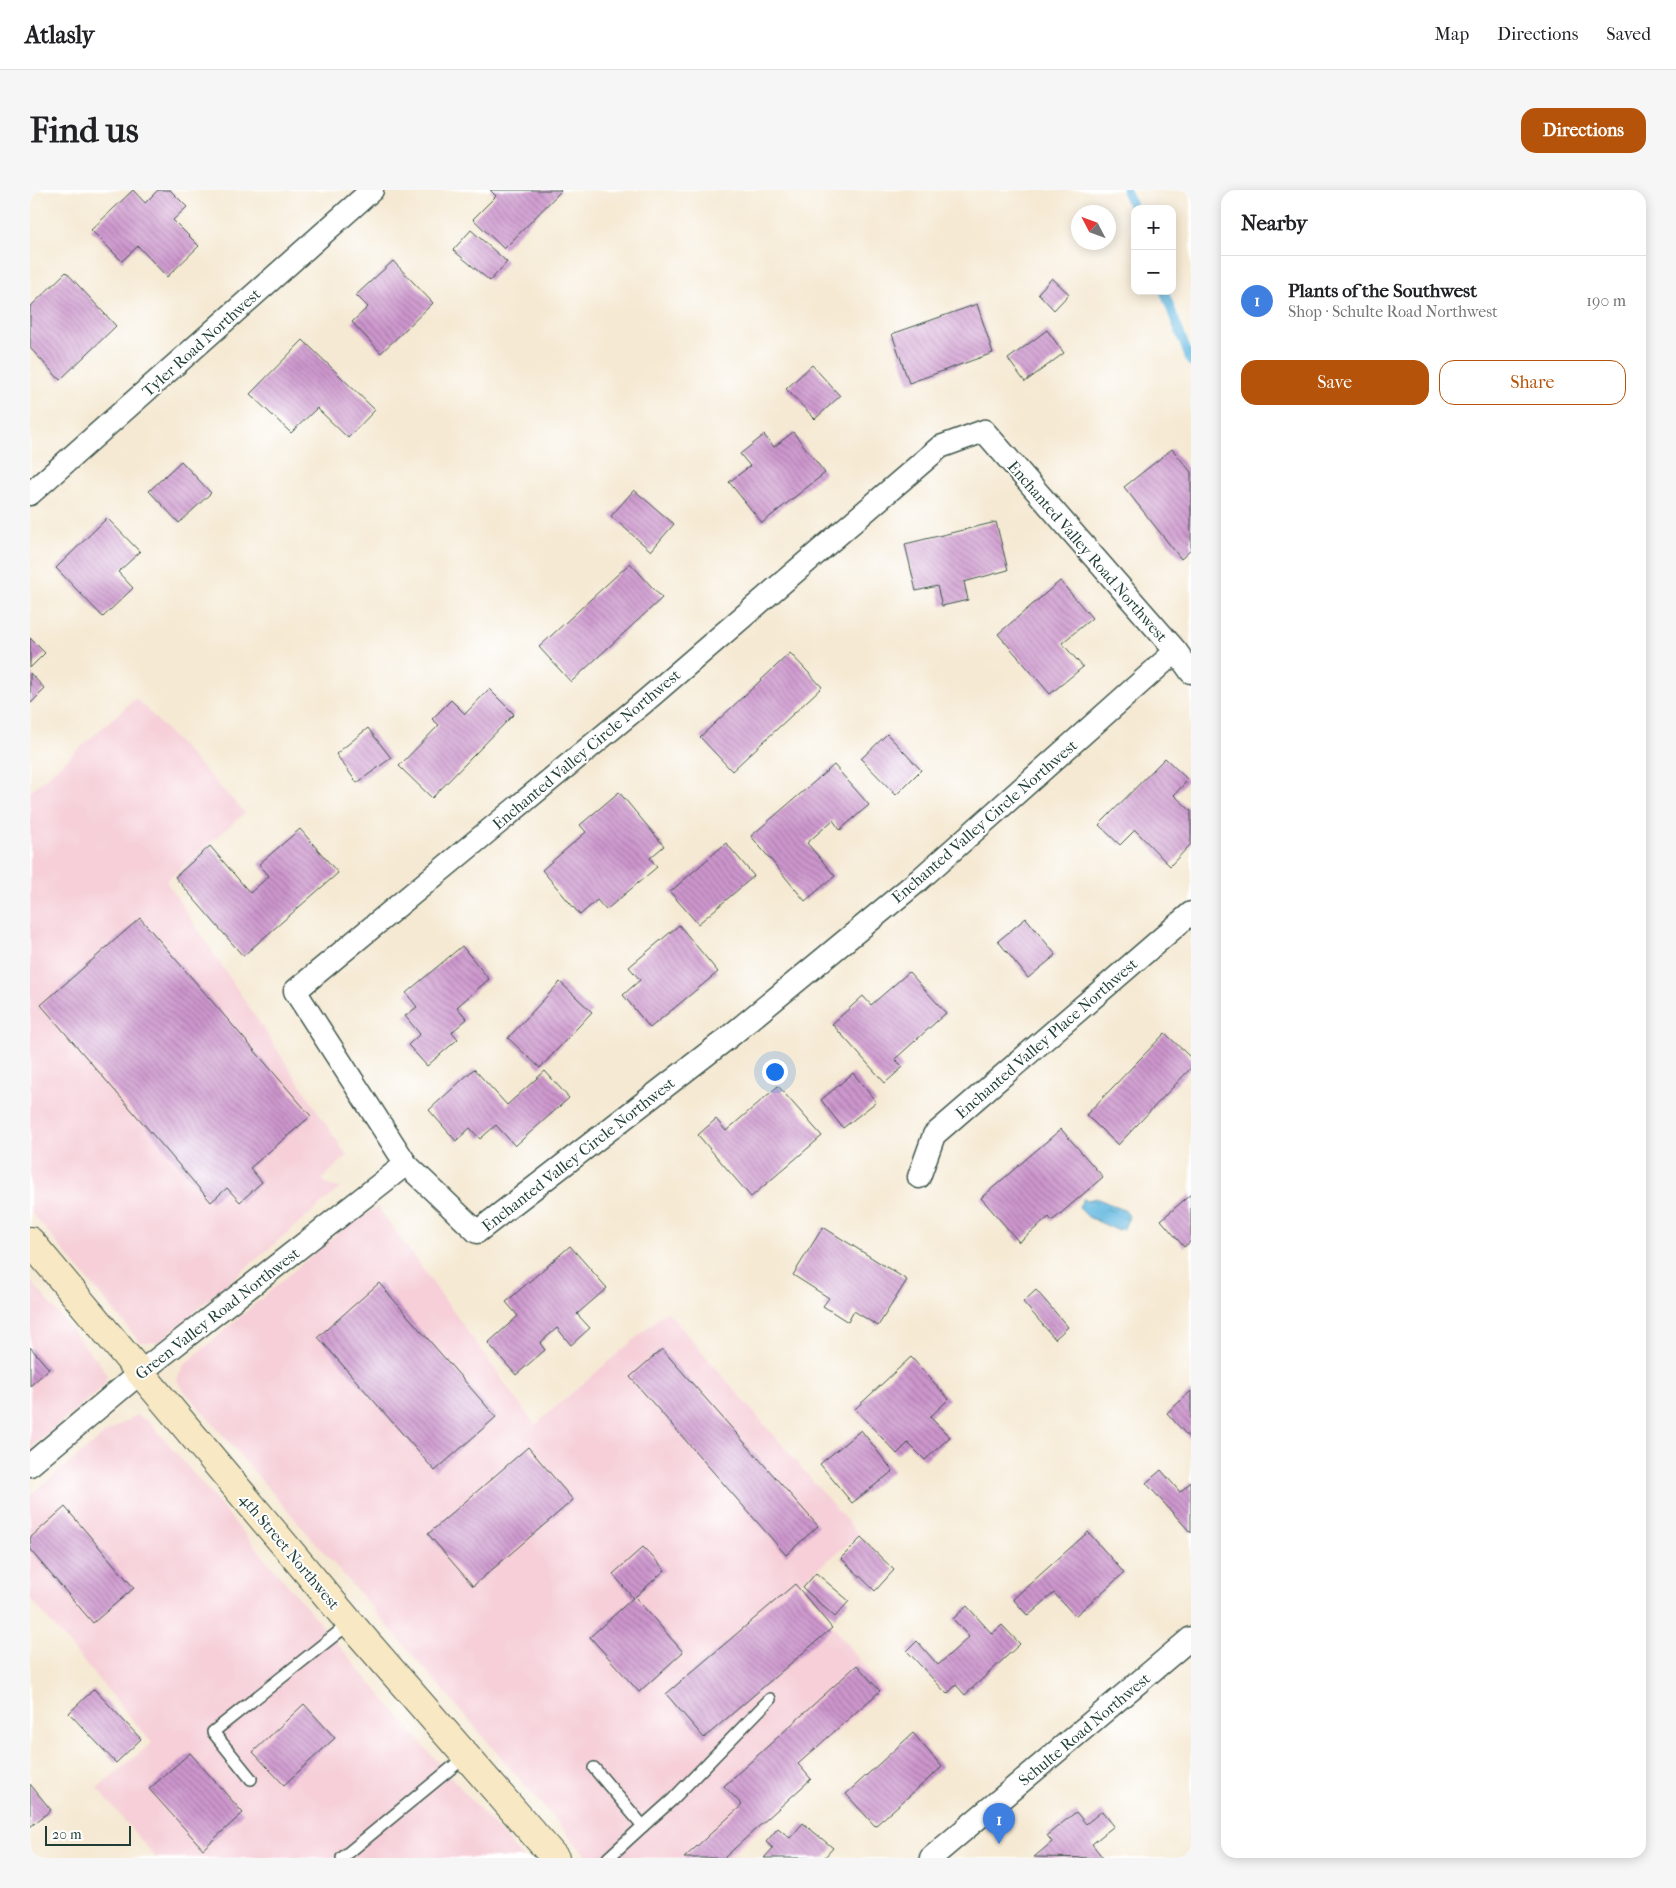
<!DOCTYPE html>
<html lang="en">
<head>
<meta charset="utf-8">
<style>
	body { margin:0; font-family:"IM FELL French Canon",serif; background:#f6f6f6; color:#202124 }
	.controls { position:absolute; right:15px; top:15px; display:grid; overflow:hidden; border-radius:10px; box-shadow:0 2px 12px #0003 }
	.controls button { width:45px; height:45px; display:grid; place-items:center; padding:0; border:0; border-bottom:1px solid #e0e0e0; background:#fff; color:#202124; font:25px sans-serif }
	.compass { position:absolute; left:1041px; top:15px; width:45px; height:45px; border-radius:50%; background:#fff; box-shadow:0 2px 12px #0003; rotate:311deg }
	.scale { position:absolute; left:15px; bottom:12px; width:86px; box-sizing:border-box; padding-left:5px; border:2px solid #1f3d34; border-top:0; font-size:14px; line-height:18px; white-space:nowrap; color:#1f3d34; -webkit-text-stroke:4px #fff; paint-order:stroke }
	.you { position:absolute; left:744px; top:881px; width:18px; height:18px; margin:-12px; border:4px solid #fff; border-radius:50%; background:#1a73e8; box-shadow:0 0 0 8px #1a73e833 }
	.badge { display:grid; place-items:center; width:32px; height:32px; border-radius:50%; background:#b45309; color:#fff; font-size:16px; font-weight:700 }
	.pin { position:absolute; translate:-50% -41px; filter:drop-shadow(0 1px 2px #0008) }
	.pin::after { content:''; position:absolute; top:26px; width:18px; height:15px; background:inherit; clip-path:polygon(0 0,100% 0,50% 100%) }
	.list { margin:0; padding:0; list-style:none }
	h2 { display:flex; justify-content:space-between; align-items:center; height:65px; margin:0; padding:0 20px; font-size:21px }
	h2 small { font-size:16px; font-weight:400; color:#757577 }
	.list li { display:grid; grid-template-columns:32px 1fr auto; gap:15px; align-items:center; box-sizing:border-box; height:90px; padding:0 20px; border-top:1px solid #e0e0e0 }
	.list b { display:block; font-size:19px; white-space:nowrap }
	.list p { margin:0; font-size:16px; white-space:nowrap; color:#757577 }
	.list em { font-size:16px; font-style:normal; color:#757577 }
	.actions { display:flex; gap:10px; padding:15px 20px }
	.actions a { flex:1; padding:11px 0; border:1px solid #b45309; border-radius:15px; text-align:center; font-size:18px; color:#b45309 }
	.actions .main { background:#b45309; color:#fff }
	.map { position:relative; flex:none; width:1161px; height:1668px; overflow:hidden; border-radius:15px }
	header { display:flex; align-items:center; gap:30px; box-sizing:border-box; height:70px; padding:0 25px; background:#fff; border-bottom:1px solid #e0e0e0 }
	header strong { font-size:24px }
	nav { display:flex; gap:28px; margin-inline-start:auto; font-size:18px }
	.intro { display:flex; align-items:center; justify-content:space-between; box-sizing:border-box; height:120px; padding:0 30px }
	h1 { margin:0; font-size:35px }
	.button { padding:12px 22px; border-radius:15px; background:#b45309; color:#fff; font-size:18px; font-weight:700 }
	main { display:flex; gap:30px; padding:0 30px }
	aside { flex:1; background:#fff; border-radius:15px; box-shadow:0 2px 12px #0003 }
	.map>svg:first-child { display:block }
</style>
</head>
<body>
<header>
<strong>Atlasly</strong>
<nav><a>Map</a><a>Directions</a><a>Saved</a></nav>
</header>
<div class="intro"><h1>Find us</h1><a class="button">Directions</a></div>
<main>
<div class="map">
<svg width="1161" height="1668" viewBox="0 0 1161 1668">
	<defs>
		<pattern id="water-ripples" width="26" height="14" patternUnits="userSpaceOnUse" patternTransform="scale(1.25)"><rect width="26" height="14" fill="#63b8e0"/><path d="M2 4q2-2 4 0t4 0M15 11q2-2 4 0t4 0" fill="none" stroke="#5197b6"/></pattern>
		<pattern id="building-back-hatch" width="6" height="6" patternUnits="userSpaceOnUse" patternTransform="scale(1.25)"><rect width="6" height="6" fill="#cd96cd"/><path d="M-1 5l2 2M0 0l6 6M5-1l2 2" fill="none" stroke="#a67ca7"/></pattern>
	</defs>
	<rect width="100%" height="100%" fill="#fff"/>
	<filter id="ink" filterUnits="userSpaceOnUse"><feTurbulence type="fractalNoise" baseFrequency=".02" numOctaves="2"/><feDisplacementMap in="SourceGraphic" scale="10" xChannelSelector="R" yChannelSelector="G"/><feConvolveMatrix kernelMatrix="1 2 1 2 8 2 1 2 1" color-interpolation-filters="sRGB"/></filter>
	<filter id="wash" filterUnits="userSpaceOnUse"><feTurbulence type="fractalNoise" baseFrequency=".0096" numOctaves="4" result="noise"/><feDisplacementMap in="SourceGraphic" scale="20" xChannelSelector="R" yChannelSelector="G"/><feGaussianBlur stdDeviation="1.12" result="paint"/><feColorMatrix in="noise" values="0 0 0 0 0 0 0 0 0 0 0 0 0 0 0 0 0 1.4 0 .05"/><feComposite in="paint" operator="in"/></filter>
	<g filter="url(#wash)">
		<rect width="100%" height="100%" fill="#f5e9d3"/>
		<g fill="#f6cfd8">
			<polygon points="106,508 215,623 136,691 317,966 292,989 300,996 310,998 129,1152 110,1152 0,1021 0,602"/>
			<polygon points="348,1017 505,1235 637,1121 829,1345 769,1394 854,1501 773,1573 786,1589 702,1665 704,1668 558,1668 152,1198 147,1190 153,1176 318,1034"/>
			<polygon points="0,1090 70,1174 77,1185 74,1196 0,1259"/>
			<polygon points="106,1225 119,1231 405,1569 493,1668 126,1668 67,1598 122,1553 0,1408 0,1305 76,1243"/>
		</g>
		<polygon fill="url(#water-ripples)" stroke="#417a8a" points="1066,1008 1096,1021 1099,1027 1094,1038 1087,1040 1058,1027 1049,1018 1053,1009 1057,1010"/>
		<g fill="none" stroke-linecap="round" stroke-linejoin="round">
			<g stroke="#63b8e0" stroke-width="9">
				<polyline points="1096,0 1105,23"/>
				<polyline points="1134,101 1161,172"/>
			</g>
		</g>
		<g id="blocks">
			<g fill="url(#building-back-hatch)">
				<polygon points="103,0 115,13 128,0 140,0 157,17 143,30 169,56 137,87 108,56 92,71 61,40"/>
				<polygon points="460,0 530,0 531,1 474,59 443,29 466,6"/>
				<polygon points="441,40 477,72 460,91 423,60"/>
				<polygon points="363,71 403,113 351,163 322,132 338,117 326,105"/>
				<polygon points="36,82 86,136 30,190 0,158 0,117"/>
				<polygon points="1022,88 1039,104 1024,120 1008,103"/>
				<polygon points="947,114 963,163 879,193 862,144"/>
				<polygon points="1017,140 1034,163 995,192 978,169"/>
				<polygon points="273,150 345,220 318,248 287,218 261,243 220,204"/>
				<polygon points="782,175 810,206 785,229 756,199"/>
				<polygon points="763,242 795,283 732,333 699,292 720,276 710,264 734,245 744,257"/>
				<polygon points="1142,259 1161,282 1161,360 1151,369 1094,297"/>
				<polygon points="151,271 181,303 149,333 119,301"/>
				<polygon points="604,300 644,334 621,361 581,326"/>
				<polygon points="77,328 110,362 88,382 103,398 73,427 26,378"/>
				<polygon points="966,332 978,380 934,392 938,410 912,416 907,396 886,401 875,354"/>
				<polygon points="600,373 632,408 541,492 509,457"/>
				<polygon points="1030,391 1062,428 1032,453 1053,477 1020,504 968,444"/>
				<polygon points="0,448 15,463 0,478"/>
				<polygon points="760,463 792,497 702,581 670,547"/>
				<polygon points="0,483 15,499 0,514"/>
				<polygon points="459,499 484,524 402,608 369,576 409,535 402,529 421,510 435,524"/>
				<polygon points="338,538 361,568 327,593 306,564"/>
				<polygon points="857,544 891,580 866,605 831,569"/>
				<polygon points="1135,568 1158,590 1144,605 1161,621 1161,654 1140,676 1105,640 1090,655 1069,635"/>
				<polygon points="804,575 839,615 810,640 803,630 777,653 805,686 775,711 721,646"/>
				<polygon points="589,602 634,656 620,668 627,677 576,720 567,710 550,725 512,680 556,642 550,635"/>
				<polygon points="270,639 308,683 213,766 145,687 180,656 220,703 239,686 229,674"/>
				<polygon points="696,653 724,686 668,734 640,702"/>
				<polygon points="110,728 281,926 220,978 232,992 210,1012 197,998 181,1012 11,815"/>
				<polygon points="996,728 1026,765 998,788 968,751"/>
				<polygon points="649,735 688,782 620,838 593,805 610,790 599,777"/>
				<polygon points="432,756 459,789 427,817 437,829 422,842 428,849 397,876 378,855 390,844 375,826 387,817 376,803"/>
				<polygon points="879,782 916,823 865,869 873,877 855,893 802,834 833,806 841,815"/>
				<polygon points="530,792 562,822 510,878 478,848"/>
				<polygon points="1135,843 1161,868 1161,878 1088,955 1056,925"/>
				<polygon points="444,879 477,915 515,881 539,908 485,956 466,935 450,949 440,938 426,951 399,920"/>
				<polygon points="823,883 846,912 813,938 791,910"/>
				<polygon points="748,896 792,946 721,1007 668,945 686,929 696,941"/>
				<polygon points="1031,939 1073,987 1022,1031 1019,1027 989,1052 951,1008"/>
				<polygon points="1161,1004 1161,1051 1154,1057 1131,1030"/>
				<polygon points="793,1037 877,1090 848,1136 824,1121 818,1132 793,1116 799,1108 763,1085"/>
				<polygon points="540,1056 577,1098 547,1124 560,1138 541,1155 527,1138 510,1153 515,1160 486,1185 458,1153 488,1126 476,1112"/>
				<polygon points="349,1093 466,1227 405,1281 288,1147"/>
				<polygon points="1006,1100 1038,1137 1025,1149 993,1112"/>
				<polygon points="0,1157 19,1179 0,1196"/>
				<polygon points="632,1159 788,1336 756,1365 600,1187"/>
				<polygon points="881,1167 919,1209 900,1227 920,1247 895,1270 878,1253 867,1264 825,1219"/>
				<polygon points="1161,1201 1161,1250 1137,1223"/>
				<polygon points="831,1240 863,1281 822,1313 790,1274"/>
				<polygon points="498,1257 543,1310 443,1396 398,1344"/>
				<polygon points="1131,1280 1150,1302 1161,1292 1161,1343 1116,1293"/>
				<polygon points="35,1317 104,1398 63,1433 0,1360 0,1348"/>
				<polygon points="1058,1342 1094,1383 1045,1426 1024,1403 998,1426 983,1409"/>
				<polygon points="831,1348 864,1380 845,1401 811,1368"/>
				<polygon points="613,1357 635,1380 605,1407 653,1462 609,1502 560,1447 603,1408 583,1384"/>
				<polygon points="786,1383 819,1411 805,1427 773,1398"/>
				<polygon points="765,1394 802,1438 674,1548 636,1504"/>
				<polygon points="937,1416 962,1444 972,1435 990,1454 935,1505 926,1495 917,1504 877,1461 887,1451 908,1475 939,1447 923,1429"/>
				<polygon points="827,1475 850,1501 768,1574 781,1589 694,1668 654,1668 712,1615 694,1596"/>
				<polygon points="64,1499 111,1549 86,1573 39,1523"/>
				<polygon points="274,1514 305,1548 254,1595 223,1562"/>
				<polygon points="883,1543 912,1577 845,1636 816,1604"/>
				<polygon points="160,1563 213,1623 173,1659 119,1599"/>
				<polygon points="0,1594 21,1620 0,1637"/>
				<polygon points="1072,1621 1084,1636 1062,1654 1073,1668 1004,1667 1022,1652 1017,1645 1046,1622 1056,1634"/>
				<polygon points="773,1633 803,1658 794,1668 734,1668 743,1658 736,1652 748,1638 760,1648"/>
			</g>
		</g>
	</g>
	<g filter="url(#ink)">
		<use href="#blocks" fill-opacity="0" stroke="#3f574c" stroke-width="1"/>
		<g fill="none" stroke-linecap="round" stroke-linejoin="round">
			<g stroke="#3f574c" stroke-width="14">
				<g id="service">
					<polyline points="564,1578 613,1636 578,1668"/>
					<polyline points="221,1589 183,1542 320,1433"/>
					<polyline points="613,1636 642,1610 740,1509"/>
					<polyline points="312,1668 436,1566"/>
				</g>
			</g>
			<g stroke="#3f574c" stroke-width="25">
				<g id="minor">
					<polyline points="0,304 342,0"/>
					<polyline points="1146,461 889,690 699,847 447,1042 376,974 265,801 613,513 910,257 954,241 1146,461 1161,482"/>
					<polyline points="889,987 904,945 1161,723"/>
					<polyline points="0,1275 111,1182 376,974"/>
					<polyline points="901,1668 1161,1448"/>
				</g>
			</g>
			<g stroke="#3f574c" stroke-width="30">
				<polyline id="secondary" points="0,1051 320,1433 525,1668"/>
			</g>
			<use href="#service" stroke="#fff" stroke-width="11"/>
			<use href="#minor" stroke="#fff" stroke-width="22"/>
			<use href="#secondary" stroke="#f8e8c3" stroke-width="28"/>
		</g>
	</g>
	<g text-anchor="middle" stroke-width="4" stroke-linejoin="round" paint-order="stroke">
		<g font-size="16" fill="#1f3d34" stroke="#fff">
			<text transform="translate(171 152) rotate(-42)" y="6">Tyler Road Northwest</text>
			<text transform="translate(1058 361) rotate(49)" y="6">Enchanted Valley Road Northwest</text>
			<text transform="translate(556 559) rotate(-40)" y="6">Enchanted Valley Circle Northwest</text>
			<text transform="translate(954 631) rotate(-41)" y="6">Enchanted Valley Circle Northwest</text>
			<text transform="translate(1016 848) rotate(-41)" y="6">Enchanted Valley Place Northwest</text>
			<text transform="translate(548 964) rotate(-38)" y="6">Enchanted Valley Circle Northwest</text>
			<text transform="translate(187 1123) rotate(-38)" y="6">Green Valley Road Northwest</text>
			<text transform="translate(260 1361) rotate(50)" y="6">4th Street Northwest</text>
			<text transform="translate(1054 1539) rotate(-40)" y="6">Schulte Road Northwest</text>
		</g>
	</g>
</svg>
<div class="controls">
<button>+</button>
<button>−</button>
</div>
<svg class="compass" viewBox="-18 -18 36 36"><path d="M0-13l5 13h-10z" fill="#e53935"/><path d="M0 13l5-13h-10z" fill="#757577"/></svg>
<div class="scale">20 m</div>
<div class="you"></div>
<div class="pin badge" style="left:969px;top:1654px;background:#3f7fe0">1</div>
</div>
<aside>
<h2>Nearby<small></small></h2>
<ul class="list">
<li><span class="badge" style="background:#3f7fe0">1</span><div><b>Plants of the Southwest</b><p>Shop · Schulte Road Northwest</p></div><em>190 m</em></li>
</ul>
<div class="actions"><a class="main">Save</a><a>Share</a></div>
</aside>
</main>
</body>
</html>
